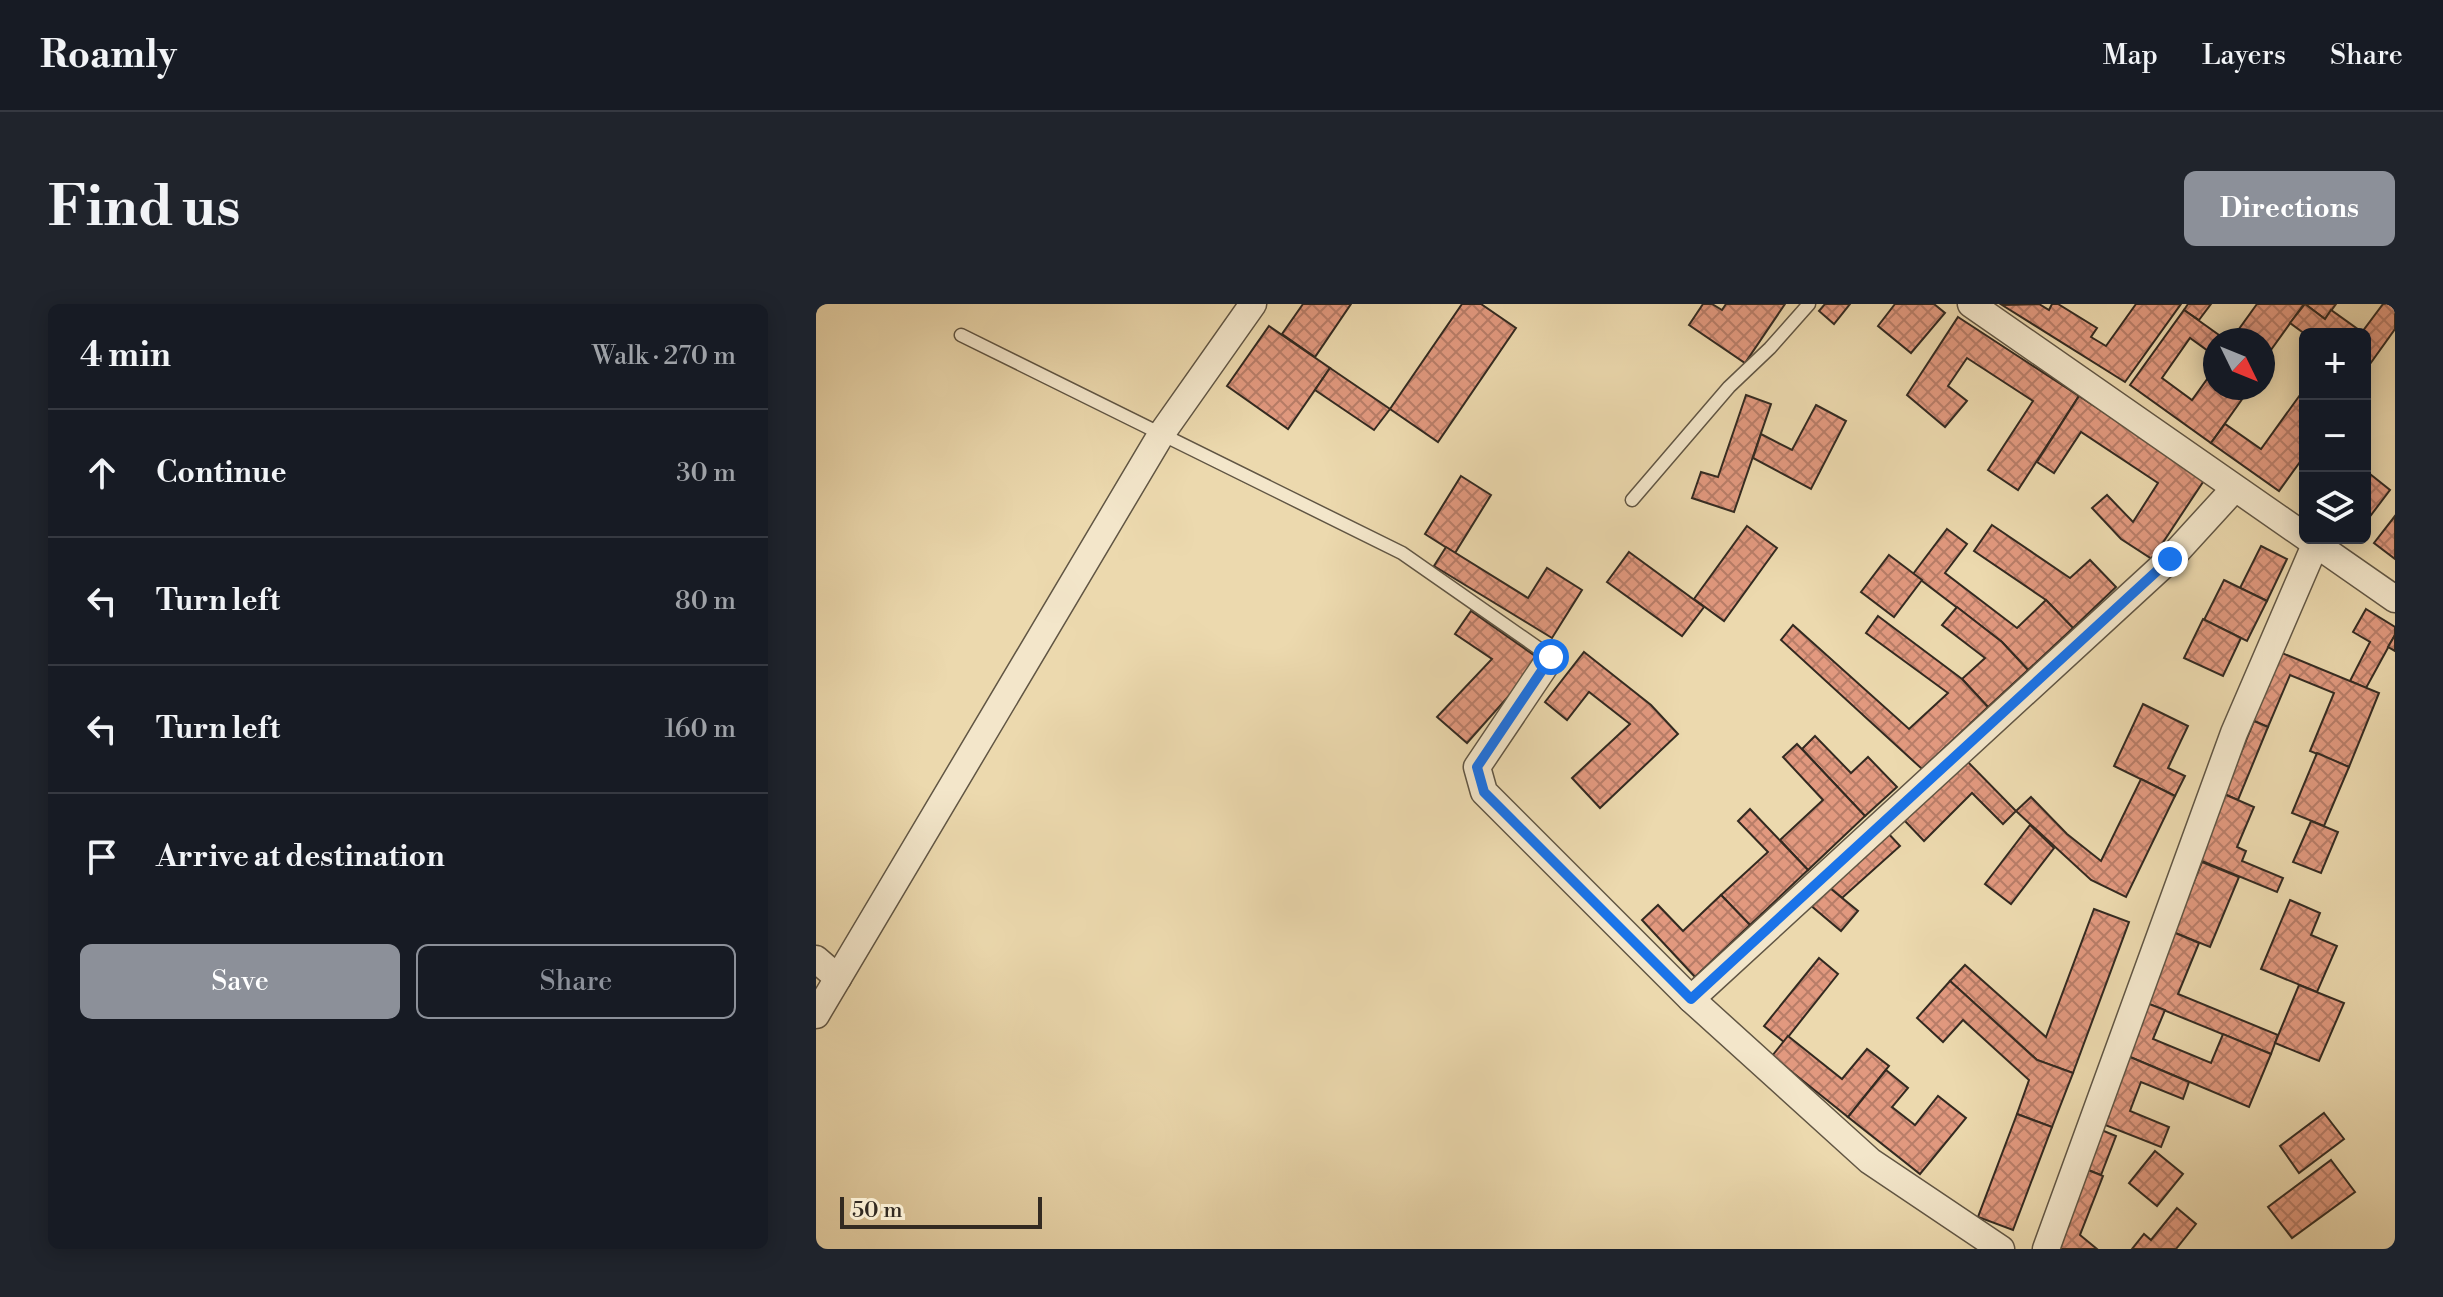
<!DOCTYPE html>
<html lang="en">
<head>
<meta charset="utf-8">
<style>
	body { margin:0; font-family:"Libre Bodoni",serif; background:#20242c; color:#f1f3f6 }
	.controls { position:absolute; right:24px; top:24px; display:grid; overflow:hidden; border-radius:12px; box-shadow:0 4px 20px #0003 }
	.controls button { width:72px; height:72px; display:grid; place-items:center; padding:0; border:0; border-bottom:2px solid #363941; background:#171b24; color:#f1f3f6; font:40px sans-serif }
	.compass { position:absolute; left:1387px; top:24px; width:72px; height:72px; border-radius:50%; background:#171b24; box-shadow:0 4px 20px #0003; rotate:133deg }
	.scale { position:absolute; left:24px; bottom:20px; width:202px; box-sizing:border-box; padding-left:8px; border:4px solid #332a21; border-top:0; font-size:22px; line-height:28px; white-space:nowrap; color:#332a21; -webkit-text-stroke:6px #f3e6ca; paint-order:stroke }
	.stop { position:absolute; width:24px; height:24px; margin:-18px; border:6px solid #1a73e8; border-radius:50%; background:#fff }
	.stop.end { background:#1a73e8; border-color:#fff; box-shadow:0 2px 8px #0008 }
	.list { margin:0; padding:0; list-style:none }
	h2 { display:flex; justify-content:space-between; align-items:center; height:104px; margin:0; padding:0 32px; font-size:34px }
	h2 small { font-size:26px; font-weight:400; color:#9ea1a6 }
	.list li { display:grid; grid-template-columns:52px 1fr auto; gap:24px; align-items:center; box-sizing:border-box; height:128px; padding:0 32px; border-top:2px solid #363941 }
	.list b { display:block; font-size:30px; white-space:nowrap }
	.list em { font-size:26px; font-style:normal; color:#9ea1a6 }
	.actions { display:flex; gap:16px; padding:24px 32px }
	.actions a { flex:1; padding:18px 0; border:2px solid #8c9099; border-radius:12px; text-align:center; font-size:28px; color:#8c9099 }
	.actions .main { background:#8c9099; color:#fff }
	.icon { flex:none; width:44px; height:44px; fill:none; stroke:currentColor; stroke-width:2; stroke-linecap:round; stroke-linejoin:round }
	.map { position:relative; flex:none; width:1579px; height:945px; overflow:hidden; border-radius:12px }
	header { display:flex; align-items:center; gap:48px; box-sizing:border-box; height:112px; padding:0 40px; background:#171b24; border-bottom:2px solid #363941 }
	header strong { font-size:38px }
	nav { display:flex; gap:44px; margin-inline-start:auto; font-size:28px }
	.intro { display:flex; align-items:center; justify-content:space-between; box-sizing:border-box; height:192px; padding:0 48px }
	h1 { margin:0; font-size:56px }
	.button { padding:20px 36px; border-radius:12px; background:#8c9099; color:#fff; font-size:28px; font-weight:700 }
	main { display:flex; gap:48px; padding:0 48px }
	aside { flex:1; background:#171b24; border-radius:12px; box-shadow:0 4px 20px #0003 }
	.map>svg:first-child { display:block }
</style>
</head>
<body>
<header>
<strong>Roamly</strong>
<nav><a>Map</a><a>Layers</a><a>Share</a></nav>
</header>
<div class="intro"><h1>Find us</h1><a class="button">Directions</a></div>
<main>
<aside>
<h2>4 min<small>Walk · 270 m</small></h2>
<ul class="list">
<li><svg class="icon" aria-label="ahead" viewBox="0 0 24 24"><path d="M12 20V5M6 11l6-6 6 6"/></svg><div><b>Continue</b></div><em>30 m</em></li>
<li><svg class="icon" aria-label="left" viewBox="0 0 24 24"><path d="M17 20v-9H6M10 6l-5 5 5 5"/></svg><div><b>Turn left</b></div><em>80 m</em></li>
<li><svg class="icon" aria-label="left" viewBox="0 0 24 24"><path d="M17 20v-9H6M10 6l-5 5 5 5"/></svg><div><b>Turn left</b></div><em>160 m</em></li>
<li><svg class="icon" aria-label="arrive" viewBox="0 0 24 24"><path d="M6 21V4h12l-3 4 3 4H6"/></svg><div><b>Arrive at destination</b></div></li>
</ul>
<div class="actions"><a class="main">Save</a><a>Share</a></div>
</aside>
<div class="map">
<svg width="1579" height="945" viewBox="0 0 1579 945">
	<defs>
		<pattern id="building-cross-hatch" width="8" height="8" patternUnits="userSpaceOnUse" patternTransform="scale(2)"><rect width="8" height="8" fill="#e2997f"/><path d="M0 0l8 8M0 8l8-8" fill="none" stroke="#b87d68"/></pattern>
	</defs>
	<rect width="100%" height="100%" fill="#ecd9ae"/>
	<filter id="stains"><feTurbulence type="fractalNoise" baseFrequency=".0025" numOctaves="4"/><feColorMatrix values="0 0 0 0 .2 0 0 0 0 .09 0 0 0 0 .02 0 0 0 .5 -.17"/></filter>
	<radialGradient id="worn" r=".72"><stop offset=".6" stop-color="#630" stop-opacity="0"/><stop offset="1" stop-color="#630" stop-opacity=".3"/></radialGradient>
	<g fill="url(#building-cross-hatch)" stroke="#332a21" stroke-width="2">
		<polygon points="487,0 535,0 499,53 466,30"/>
		<polygon points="646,0 665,0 700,24 622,138 574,105"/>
		<polygon points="887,0 896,0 906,6 910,0 969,0 929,59 873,21"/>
		<polygon points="1009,0 1034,0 1018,20 1003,7"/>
		<polygon points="1079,0 1118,0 1129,9 1095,49 1062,22"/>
		<polygon points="1223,0 1233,6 1236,0 1242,0 1281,24 1275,33 1290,42 1320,0 1365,0 1309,78 1186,1"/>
		<polygon points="1372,0 1395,0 1383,16 1368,6"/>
		<polygon points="1441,0 1488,0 1447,57 1447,36 1415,36"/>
		<polygon points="1489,0 1520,0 1509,15"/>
		<polygon points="1489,0 1509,15 1515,6 1546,28 1567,0 1579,0 1579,25 1549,67 1549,30 1489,30 1474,19"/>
		<polygon points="1368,6 1410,36 1399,36 1399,52 1374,34 1346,74 1376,96 1399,64 1399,84 1434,84 1395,139 1314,81"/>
		<polygon points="1142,13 1263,92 1202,186 1172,166 1217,97 1151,54 1132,82 1151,97 1129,123 1091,91"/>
		<polygon points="453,22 514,64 472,125 411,82"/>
		<polygon points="514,64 574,105 558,126 499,86"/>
		<polygon points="1489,84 1489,151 1463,187 1395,139 1409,120 1445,145"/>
		<polygon points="930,91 955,100 918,208 876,194 885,168 902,173"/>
		<polygon points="1263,92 1389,175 1336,255 1305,235 1276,204 1291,191 1317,218 1342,179 1265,128 1238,169 1221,158"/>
		<polygon points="1000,101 1030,117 995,185 937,154 945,130 976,146"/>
		<polygon points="1549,166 1574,186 1549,219"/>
		<polygon points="645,172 675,191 639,249 609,230"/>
		<polygon points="1579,212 1579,255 1558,239"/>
		<polygon points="1176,221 1254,274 1274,256 1300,283 1257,324 1230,296 1158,247"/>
		<polygon points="931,222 961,244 908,317 878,295"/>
		<polygon points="1131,225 1151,240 1129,269 1201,324 1230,296 1257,324 1212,366 1186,338 1097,270"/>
		<polygon points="1445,242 1471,255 1451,297 1424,284"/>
		<polygon points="630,243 712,294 731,264 766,286 736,334 618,262"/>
		<polygon points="813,248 888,303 866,332 791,278"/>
		<polygon points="1073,251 1106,276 1078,313 1045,288"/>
		<polygon points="1408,276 1451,297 1431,337 1388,316"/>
		<polygon points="1141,303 1186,338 1212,366 1172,403 1146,375 1169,354 1126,321"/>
		<polygon points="1550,305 1579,323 1579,331 1550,384 1534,377 1554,338 1537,328"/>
		<polygon points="655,307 722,354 707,376 651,439 621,413 676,355 639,330"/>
		<polygon points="1062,312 1146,375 1172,403 1106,465 965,336 977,321 1093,425 1132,389 1050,329"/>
		<polygon points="1387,315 1425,334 1407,372 1368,354"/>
		<polygon points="1579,331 1579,347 1572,343"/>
		<polygon points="1461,347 1563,389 1533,463 1494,447 1518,389 1474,371 1452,423 1433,415"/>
		<polygon points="768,348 835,401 862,430 784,504 756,474 814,420 773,388 751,416 729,398"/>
		<polygon points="1327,400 1372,422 1352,464 1369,472 1359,492 1298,462"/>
		<polygon points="1438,417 1452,423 1422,496 1408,490"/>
		<polygon points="999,432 1035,469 1052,453 1081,483 1049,512 986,445"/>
		<polygon points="981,440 1049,512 992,566 964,536 1007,496 967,453"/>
		<polygon points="1501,449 1533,463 1508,522 1476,509"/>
		<polygon points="1149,455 1200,507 1187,520 1156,489 1108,537 1088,516"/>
		<polygon points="1325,475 1359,492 1310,593 1275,576 1200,507 1215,493 1251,530 1285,557"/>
		<polygon points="1408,490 1438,503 1421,543 1430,547 1426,557 1467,574 1461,588 1381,555"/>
		<polygon points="934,505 992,566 934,621 905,591 952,548 922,517"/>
		<polygon points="1495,517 1522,528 1505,569 1477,558"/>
		<polygon points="1214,521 1238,544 1195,600 1169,580"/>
		<polygon points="1070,527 1084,542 1026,594 1009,580"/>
		<polygon points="1386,558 1423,573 1394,643 1357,628"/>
		<polygon points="1009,580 1042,607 1025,627 993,600"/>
		<polygon points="905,591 934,621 879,673 826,616 842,601 867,627"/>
		<polygon points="1474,596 1504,609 1495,631 1521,642 1501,688 1445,665"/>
		<polygon points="1278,605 1313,618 1257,769 1221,756 1134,677 1149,661 1230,733"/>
		<polygon points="1357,628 1383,639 1362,690 1462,731 1455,750 1328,698"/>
		<polygon points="1003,654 1022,670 968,738 948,722"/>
		<polygon points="1134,677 1221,756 1257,769 1236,823 1201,810 1213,776 1147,716 1127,738 1101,714"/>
		<polygon points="1483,681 1528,699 1503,757 1459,739"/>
		<polygon points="1328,698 1349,706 1337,735 1395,759 1407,730 1455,750 1433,803 1307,750"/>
		<polygon points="972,732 1026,775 1051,745 1073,762 1032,813 956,752"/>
		<polygon points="1307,750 1373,778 1367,795 1325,778 1314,807 1353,823 1345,843 1279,817"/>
		<polygon points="1070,766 1092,784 1076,803 1099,821 1122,792 1150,814 1104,870 1032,813"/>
		<polygon points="1508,809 1528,835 1483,869 1464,842"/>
		<polygon points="1201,810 1236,823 1197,926 1162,913"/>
		<polygon points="1283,825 1300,832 1285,871 1267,864"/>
		<polygon points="1339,847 1367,870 1341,902 1313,879"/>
		<polygon points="1515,856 1539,888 1476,934 1452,903"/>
		<polygon points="1267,864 1287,872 1264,931 1281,945 1243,945"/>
		<polygon points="1361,904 1380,920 1360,945 1316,945 1328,930 1335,936"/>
	</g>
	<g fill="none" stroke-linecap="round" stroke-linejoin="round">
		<g stroke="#615644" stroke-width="15">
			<g id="service">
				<polyline points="145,31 586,249 735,353"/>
				<polyline points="816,196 913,83 954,44 993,0"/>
			</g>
		</g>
		<g stroke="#615644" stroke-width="29">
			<g id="minor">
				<polyline points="1155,0 1579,295"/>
				<polyline points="735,353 661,463 668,488 875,695 1054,857 1185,945"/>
				<polyline points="0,655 22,674"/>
				<polyline points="875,695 1354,255 1418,185"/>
				<polyline points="0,711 346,129 437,0"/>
				<polyline points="1230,945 1418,429 1499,241"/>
			</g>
		</g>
		<use href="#service" stroke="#f3e6ca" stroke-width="12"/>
		<use href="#minor" stroke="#f3e6ca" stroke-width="26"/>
	</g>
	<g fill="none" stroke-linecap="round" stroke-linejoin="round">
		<polyline stroke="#1a73e8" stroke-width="10" points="735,353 661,463 668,488 875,695 1354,255"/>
	</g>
	<rect width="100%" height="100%" filter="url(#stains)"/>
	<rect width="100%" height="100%" fill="url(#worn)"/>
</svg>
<div class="controls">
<button>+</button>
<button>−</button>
<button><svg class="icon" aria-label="layers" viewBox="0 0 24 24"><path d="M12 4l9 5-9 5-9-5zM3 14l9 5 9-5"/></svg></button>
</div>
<svg class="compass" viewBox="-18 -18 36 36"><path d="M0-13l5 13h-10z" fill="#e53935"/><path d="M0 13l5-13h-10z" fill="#9ea1a6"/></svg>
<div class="scale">50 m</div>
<div class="stop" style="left:735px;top:353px"></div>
<div class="stop end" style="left:1354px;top:255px"></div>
</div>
</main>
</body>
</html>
